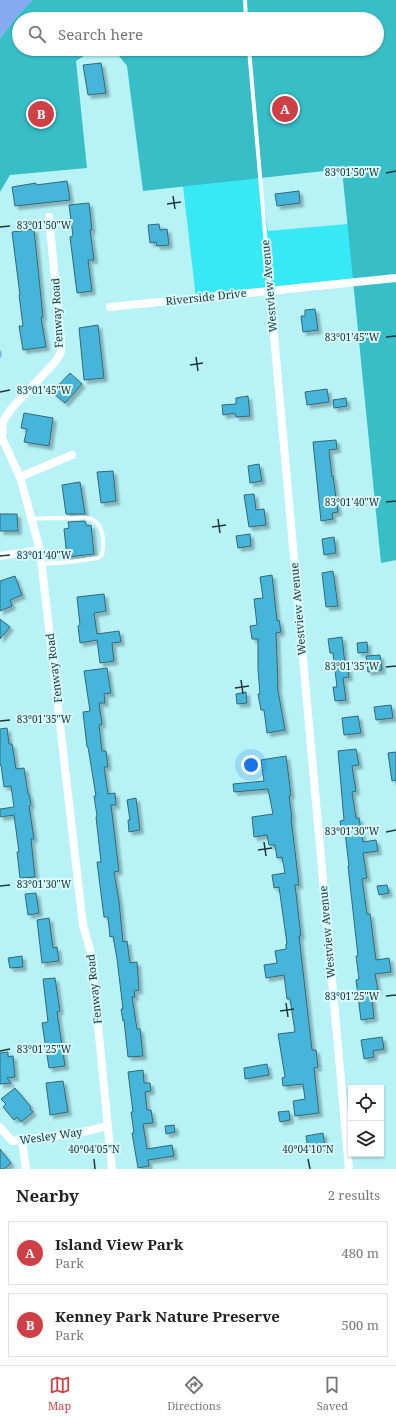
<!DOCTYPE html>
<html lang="en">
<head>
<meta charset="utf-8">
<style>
	body { margin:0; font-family:"Noto Serif",serif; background:#f6f6f6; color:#222 }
	.controls { position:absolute; right:12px; bottom:12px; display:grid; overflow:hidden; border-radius:0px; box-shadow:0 1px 3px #0004 }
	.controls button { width:36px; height:36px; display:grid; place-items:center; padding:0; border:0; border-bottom:1px solid #e0e0e0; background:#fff; color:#222; font:20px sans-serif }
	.you { position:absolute; left:251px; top:765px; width:14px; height:14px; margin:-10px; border:3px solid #fff; border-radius:50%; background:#1a73e8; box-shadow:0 0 0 6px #1a73e833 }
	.badge { display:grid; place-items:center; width:26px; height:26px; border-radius:50%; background:#ce3f46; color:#fff; font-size:13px; font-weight:700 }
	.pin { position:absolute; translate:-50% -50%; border:2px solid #fff; box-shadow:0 1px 4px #0006 }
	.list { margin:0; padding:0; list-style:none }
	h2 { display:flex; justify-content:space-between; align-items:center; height:52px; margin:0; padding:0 16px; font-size:17px }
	h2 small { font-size:13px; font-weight:400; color:#767676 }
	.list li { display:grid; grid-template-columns:26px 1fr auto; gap:12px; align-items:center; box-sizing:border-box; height:64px; margin:0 8px 8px; padding:0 8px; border:1px solid #e0e0e0; border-radius:0px }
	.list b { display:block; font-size:15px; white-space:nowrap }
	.list p { margin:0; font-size:13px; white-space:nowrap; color:#767676 }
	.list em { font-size:13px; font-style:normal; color:#767676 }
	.icon { flex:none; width:22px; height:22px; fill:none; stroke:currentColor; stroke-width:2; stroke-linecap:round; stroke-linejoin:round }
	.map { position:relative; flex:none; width:396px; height:1169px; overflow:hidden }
	.search { position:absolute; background:#fff; box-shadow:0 1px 3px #0004; left:12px; right:12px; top:12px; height:44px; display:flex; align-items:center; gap:10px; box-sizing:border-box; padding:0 14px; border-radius:22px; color:#767676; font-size:15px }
	.sheet { height:196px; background:#fff }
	nav { display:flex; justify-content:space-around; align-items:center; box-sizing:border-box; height:56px; border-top:1px solid #e0e0e0; background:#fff; font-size:11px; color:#767676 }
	nav a { display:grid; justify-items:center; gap:2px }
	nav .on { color:#ce3f46 }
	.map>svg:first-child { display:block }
</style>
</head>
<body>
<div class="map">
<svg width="396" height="1169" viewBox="0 0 396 1169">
	<defs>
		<filter id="shadow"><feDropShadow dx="3.5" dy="3.5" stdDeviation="1" flood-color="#0004"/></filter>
	</defs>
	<rect width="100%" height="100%" fill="#b7f2f7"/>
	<path fill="#36e9f5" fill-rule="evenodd" d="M396 0V278L196 298 167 49H377V19ZM342 169 348 224 268 231 260 177Z"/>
	<path fill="#37bec7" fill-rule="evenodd" d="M32 0H396V560L381 563 342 169 143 191 127 66 115 51 93 50 76 61 87 168 10 175 0 192V39L13 21ZM19 19H377V49H19Z"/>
	<polygon fill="#84abf2" points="0,0 32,0 13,21 0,39"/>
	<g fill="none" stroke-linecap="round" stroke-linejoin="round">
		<polyline stroke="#84abf2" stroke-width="3" points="0,352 0,356"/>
	</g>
	<g fill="#44b6d9" stroke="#356878" filter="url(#shadow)">
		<polygon points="101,63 106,93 88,95 83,65"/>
		<polygon points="67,181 70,200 15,206 12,187 36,183 36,185"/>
		<polygon points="299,191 300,203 277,206 275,194"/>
		<polygon points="89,203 92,230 90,230 94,260 88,260 92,291 77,293 70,237 73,236 69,205"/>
		<polygon points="159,224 160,230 167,229 169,245 157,246 156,242 150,243 148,225"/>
		<polygon points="34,229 43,317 41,317 46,347 23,350 19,326 23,326 19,295 20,295 12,232"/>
		<polygon points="315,309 318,330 303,332 301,316 305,316 305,310"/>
		<polygon points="98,325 104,378 84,380 79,328"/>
		<polygon points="70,373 82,384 65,403 52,392"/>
		<polygon points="327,389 329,402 307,405 305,392"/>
		<polygon points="248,396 250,416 236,417 235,413 223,415 222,405 236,404 236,398"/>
		<polygon points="346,398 347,406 334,408 333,400"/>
		<polygon points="24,413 53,418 49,446 24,442 27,429 21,428"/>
		<polygon points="336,440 337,449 329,450 332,477 333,476 338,512 332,513 333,519 321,521 313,442"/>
		<polygon points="259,464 262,481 250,483 248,466"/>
		<polygon points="113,471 116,501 101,503 97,472"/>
		<polygon points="80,482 85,514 66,514 62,485"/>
		<polygon points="254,494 256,510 264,509 266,525 249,527 244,495"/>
		<polygon points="0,514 17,514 18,531 0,531"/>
		<polygon points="85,521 87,526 91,525 94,554 67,557 64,529 69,528 68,522"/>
		<polygon points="250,534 251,546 238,548 236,536"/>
		<polygon points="334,537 336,553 324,555 322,539"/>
		<polygon points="333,571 338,606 326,607 322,573"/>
		<polygon points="272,575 277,621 279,620 281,632 276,633 278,685 277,685 285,730 267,733 264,710 261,710 258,694 260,694 258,669 258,639 252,639 250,626 257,625 254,599 263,598 260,577"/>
		<polygon points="15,576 22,595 10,600 12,606 0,611 0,581"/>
		<polygon points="104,594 106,611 94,613 97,634 119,631 121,642 112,643 114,661 100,663 97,640 80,643 78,626 80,625 77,597"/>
		<polygon points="0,619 10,627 0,639"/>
		<polygon points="342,637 345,664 347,664 349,677 343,678 346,700 335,701 333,687 337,687 333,653 330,653 328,639"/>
		<polygon points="367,642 368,652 358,653 357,643"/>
		<polygon points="380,655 382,670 368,672 366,656"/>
		<polygon points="107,668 111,693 104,694 105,703 99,703 102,724 99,725 102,751 106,751 108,767 104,767 108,794 115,793 116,805 111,805 119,871 114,872 119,901 123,942 127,941 130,963 137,962 139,990 134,991 135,997 132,997 137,1029 140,1029 143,1056 128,1057 124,1020 123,1021 121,1009 123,1009 117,959 113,936 110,937 108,917 104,917 97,862 101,862 96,817 97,816 94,796 96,796 88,747 87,747 83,712 90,711 84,671"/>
		<polygon points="246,692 247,703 237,704 236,694"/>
		<polygon points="391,705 393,718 376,720 374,707"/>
		<polygon points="358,716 361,733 344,735 342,718"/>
		<polygon points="7,728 9,744 12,744 16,769 24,768 28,794 29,794 31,805 29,806 34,839 31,839 35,877 20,878 17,852 19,852 14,815 0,817 0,809 14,807 11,786 4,787 1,765 0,766 0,729"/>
		<polygon points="356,749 359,765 352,766 356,791 352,792 356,818 359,818 363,842 376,840 378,851 363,853 367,878 362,879 367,914 370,914 376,960 389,958 391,972 375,974 378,990 371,991 374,1018 361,1020 356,980 359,979 356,956 358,956 348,866 349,866 345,832 342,832 340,821 344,820 338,751"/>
		<polygon points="396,752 396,780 392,781 388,753"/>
		<polygon points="286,756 291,795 289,796 292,818 291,818 299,885 295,885 301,936 299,936 312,1050 316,1050 318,1067 314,1068 319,1113 295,1116 293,1101 305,1099 303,1084 283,1086 282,1078 285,1077 278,1034 295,1032 290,999 287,999 284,975 266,978 264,965 277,963 275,951 286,949 286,944 287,944 279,887 274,888 272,875 285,873 282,857 277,858 275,845 269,845 267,835 254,837 252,817 273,814 268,789 234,792 233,784 264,781 261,760"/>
		<polygon points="136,798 140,830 129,832 128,820 130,820 127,800"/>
		<polygon points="387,885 389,893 379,895 377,886"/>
		<polygon points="36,893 39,913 28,915 25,894"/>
		<polygon points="49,918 53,948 57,947 59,961 42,963 37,920"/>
		<polygon points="22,956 23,967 10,968 8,958"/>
		<polygon points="55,978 60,1011 57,1012 65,1066 49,1068 42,1023 48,1022 43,979"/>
		<polygon points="382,1037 384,1049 373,1051 374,1057 364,1059 361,1040"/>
		<polygon points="8,1052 8,1057 13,1056 15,1077 7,1078 11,1083 0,1084 0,1053"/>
		<polygon points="267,1064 269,1075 245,1079 244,1068"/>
		<polygon points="143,1070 144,1083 150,1083 151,1091 145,1092 147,1110 151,1110 153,1123 143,1124 147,1149 172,1145 174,1156 148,1160 149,1166 138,1168 132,1133 134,1133 131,1112 133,1112 128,1072"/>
		<polygon points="63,1081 68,1112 50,1115 46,1083"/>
		<polygon points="15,1088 31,1107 30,1109 33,1112 21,1122 17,1117 14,1120 3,1107 6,1104 1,1099"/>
		<polygon points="289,1111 290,1120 280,1122 278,1112"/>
		<polygon points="174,1125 175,1132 166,1134 165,1126"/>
		<polygon points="323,1133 325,1147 308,1149 306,1136"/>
		<polygon points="0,1149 11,1163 4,1169 0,1169"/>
	</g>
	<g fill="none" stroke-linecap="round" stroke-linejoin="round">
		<g stroke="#fff" stroke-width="4">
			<polyline points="245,0 246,19"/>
			<polyline points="249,49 270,291"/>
			<path d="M32 519C45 518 57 518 69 518 75 519 83 516 88 518 105 522 104 542 102 555L98 558 70 562 42 564"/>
		</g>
		<g stroke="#fff" stroke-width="8">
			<polyline points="49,217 61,341 61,352 56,361 12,408 3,421 2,438 20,477 40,550 83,925 91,953 112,1169"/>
			<polyline points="270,291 349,1169"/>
			<polyline points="110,307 396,278"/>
			<polyline points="20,477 72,455"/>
			<polyline points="0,556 40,550"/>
			<polyline points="0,1127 12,1141 83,1132 108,1126"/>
			<polyline points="22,1140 26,1169"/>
		</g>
	</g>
	<path fill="none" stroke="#20383a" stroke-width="1.5" d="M386 173 396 171M173 196 175 209M167 204 181 202M0 227 10 226M386 337 396 336M196 357 198 371M190 365 203 363M0 392 10 390M386 502 396 501M218 519 220 533M212 527 226 525M0 556 10 555M386 667 396 666M241 680 243 694M235 688 249 686M0 721 10 720M386 832 396 830M264 842 266 856M258 850 272 848M0 886 10 885M386 996 396 995M286 1003 288 1017M280 1011 294 1009M0 1051 10 1049M94 1159 95 1169M308 1159 310 1169"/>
	<g text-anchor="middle" stroke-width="4" stroke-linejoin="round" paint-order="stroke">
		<g font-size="11" fill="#20383a" stroke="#d8fbfd">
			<text transform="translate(269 286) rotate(-95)" y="4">Westview Avenue</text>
			<text transform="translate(206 297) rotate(-6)" y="4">Riverside Drive</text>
			<text transform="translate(57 313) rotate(-93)" y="4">Fenway Road</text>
			<text transform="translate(298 609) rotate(-95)" y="4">Westview Avenue</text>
			<text transform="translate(54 668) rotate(-97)" y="4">Fenway Road</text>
			<text transform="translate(327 932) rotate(-95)" y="4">Westview Avenue</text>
			<text transform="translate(94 989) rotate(-96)" y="4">Fenway Road</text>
			<text transform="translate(51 1136) rotate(-8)" y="4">Wesley Way</text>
		</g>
	</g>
	<g font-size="10" text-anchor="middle" fill="#20383a" stroke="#d8fbfd" stroke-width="4" stroke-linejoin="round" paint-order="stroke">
		<text x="352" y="176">83°01'50"W</text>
		<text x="44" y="229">83°01'50"W</text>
		<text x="352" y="341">83°01'45"W</text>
		<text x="44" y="394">83°01'45"W</text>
		<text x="352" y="506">83°01'40"W</text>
		<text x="44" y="559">83°01'40"W</text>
		<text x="352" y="670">83°01'35"W</text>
		<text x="44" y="723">83°01'35"W</text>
		<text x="352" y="835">83°01'30"W</text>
		<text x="44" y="888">83°01'30"W</text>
		<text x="352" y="1000">83°01'25"W</text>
		<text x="44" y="1053">83°01'25"W</text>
		<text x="94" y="1153">40°04'05"N</text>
		<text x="308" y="1153">40°04'10"N</text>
	</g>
</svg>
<div class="controls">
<button><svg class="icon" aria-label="locate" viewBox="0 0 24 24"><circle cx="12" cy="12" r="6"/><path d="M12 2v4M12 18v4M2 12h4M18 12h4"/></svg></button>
<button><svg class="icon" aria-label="layers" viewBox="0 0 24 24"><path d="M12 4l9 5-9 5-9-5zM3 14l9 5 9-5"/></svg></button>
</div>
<div class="you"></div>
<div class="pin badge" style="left:285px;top:109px">A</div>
<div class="pin badge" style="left:41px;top:114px">B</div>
<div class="search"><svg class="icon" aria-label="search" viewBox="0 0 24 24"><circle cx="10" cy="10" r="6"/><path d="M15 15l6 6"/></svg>Search here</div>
</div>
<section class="sheet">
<h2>Nearby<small>2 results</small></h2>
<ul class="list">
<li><span class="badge">A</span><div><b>Island View Park</b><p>Park</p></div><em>480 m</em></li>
<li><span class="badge">B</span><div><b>Kenney Park Nature Preserve</b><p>Park</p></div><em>500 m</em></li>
</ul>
</section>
<nav>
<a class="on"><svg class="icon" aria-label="map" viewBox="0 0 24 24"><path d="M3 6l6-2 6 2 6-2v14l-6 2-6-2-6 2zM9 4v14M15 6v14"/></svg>Map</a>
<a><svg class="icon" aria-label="directions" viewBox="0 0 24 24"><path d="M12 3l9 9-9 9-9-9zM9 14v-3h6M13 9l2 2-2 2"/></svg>Directions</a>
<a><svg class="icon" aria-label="saved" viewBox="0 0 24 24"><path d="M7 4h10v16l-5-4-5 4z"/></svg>Saved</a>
</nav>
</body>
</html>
